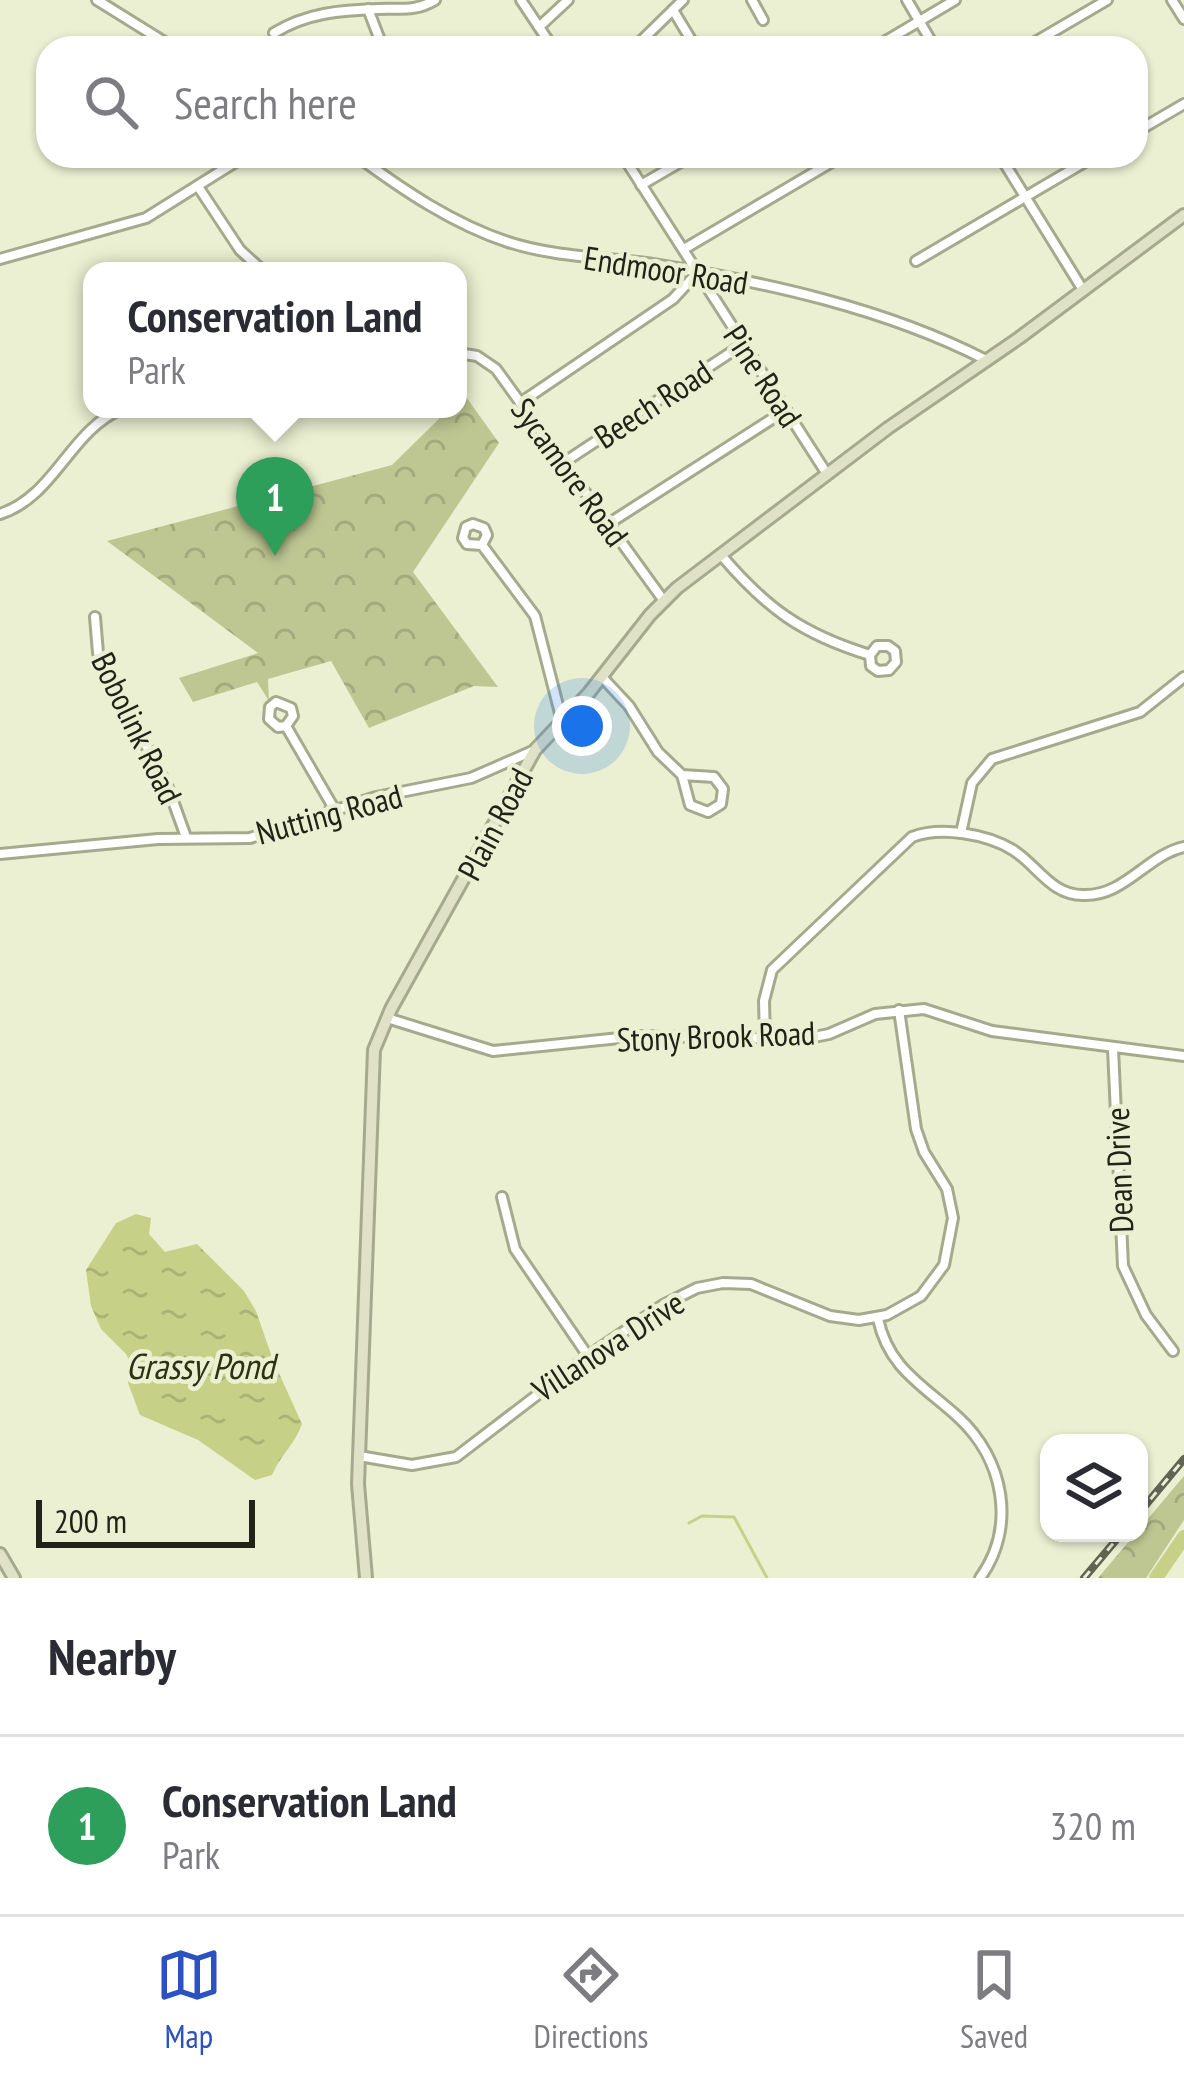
<!DOCTYPE html>
<html lang="en">
<head>
<meta charset="utf-8">
<style>
	body { margin:0; font-family:"PT Sans Narrow",sans-serif; background:#f7f7f7; color:#2b2b33 }
	.controls { position:absolute; right:36px; bottom:36px; display:grid; overflow:hidden; border-radius:24px; box-shadow:0 3px 9px #0004 }
	.controls button { width:108px; height:108px; display:grid; place-items:center; padding:0; border:0; border-bottom:3px solid #e1e1e2; background:#fff; color:#2b2b33; font:60px sans-serif }
	.scale { position:absolute; left:36px; bottom:30px; width:219px; box-sizing:border-box; padding-left:12px; border:6px solid #212318; border-top:0; font-size:33px; line-height:42px; white-space:nowrap; color:#212318; -webkit-text-stroke:9px #ebf0d2; paint-order:stroke }
	.you { position:absolute; left:582px; top:726px; width:42px; height:42px; margin:-30px; border:9px solid #fff; border-radius:50%; background:#1a73e8; box-shadow:0 0 0 18px #1a73e833 }
	.badge { display:grid; place-items:center; width:78px; height:78px; border-radius:50%; background:#2c52c2; color:#fff; font-size:39px; font-weight:700 }
	.pin { position:absolute; translate:-50% -99px; filter:drop-shadow(0 3px 6px #0008) }
	.pin::after { content:''; position:absolute; top:63px; width:42px; height:36px; background:inherit; clip-path:polygon(0 0,100% 0,50% 100%) }
	.popup { position:absolute; left:83px; top:262px; width:384px; height:156px; box-sizing:border-box; display:grid; place-content:center; border-radius:24px; background:#fff; filter:drop-shadow(0 3px 9px #0005); font-size:39px; white-space:nowrap; color:#7c7c81 }
	.popup b { font-size:45px; color:#2b2b33 }
	.popup::after { content:''; position:absolute; left:50%; top:100%; margin-left:-24px; border:24px solid transparent; border-top-color:#fff }
	.list { margin:0; padding:0; list-style:none }
	h2 { display:flex; justify-content:space-between; align-items:center; height:156px; margin:0; padding:0 48px; font-size:51px }
	h2 small { font-size:39px; font-weight:400; color:#7c7c81 }
	.list li { display:grid; grid-template-columns:78px 1fr auto; gap:36px; align-items:center; box-sizing:border-box; height:180px; padding:0 48px; border-top:3px solid #e1e1e2 }
	.list b { display:block; font-size:45px; white-space:nowrap }
	.list p { margin:0; font-size:39px; white-space:nowrap; color:#7c7c81 }
	.list em { font-size:39px; font-style:normal; color:#7c7c81 }
	.icon { flex:none; width:66px; height:66px; fill:none; stroke:currentColor; stroke-width:2; stroke-linecap:round; stroke-linejoin:round }
	.map { position:relative; flex:none; width:1184px; height:1578px; overflow:hidden }
	.search { position:absolute; background:#fff; box-shadow:0 3px 9px #0004; left:36px; right:36px; top:36px; height:132px; display:flex; align-items:center; gap:30px; box-sizing:border-box; padding:0 42px; border-radius:36px; color:#7c7c81; font-size:45px }
	.sheet { height:336px; background:#fff }
	nav { display:flex; justify-content:space-around; align-items:center; box-sizing:border-box; height:168px; border-top:3px solid #e1e1e2; background:#fff; font-size:33px; color:#7c7c81 }
	nav a { display:grid; justify-items:center; gap:6px }
	nav .on { color:#2c52c2 }
	.map>svg:first-child { display:block }
</style>
</head>
<body>
<div class="map">
<svg width="1184" height="1578" viewBox="0 0 1184 1578">
	<defs>
		<pattern id="forest-crowns" width="20" height="18" patternUnits="userSpaceOnUse" patternTransform="scale(3)"><rect width="20" height="18" fill="#bec692"/><path d="M2 6a3 3 0 1 1 6 0M12 15a3 3 0 1 1 6 0" fill="none" stroke="#a3aa7d"/></pattern>
		<pattern id="water-ripples" width="26" height="14" patternUnits="userSpaceOnUse" patternTransform="scale(3)"><rect width="26" height="14" fill="#c6d187"/><path d="M2 4q2-2 4 0t4 0M15 11q2-2 4 0t4 0" fill="none" stroke="#aab374"/></pattern>
	</defs>
	<rect width="100%" height="100%" fill="#ebf0d2"/>
	<g fill="url(#forest-crowns)">
		<polygon points="464,394 499,443 413,572 498,687 474,686 369,728 331,661 268,679 269,701 257,682 193,702 179,678 258,653 107,541 392,465 449,409 458,409 458,400"/>
		<polygon points="1184,1476 1184,1520 1146,1578 1098,1578"/>
	</g>
	<path fill="url(#water-ripples)" d="M136 1214 151 1218 149 1234 165 1252 197 1244 244 1291 256 1311 273 1360 302 1424C295 1444 280 1456 272 1475L255 1480 198 1440 140 1415 128 1383 131 1364 126 1354 101 1329 91 1306 86 1270 116 1223Z"/>
	<g fill="none" stroke-linecap="round" stroke-linejoin="round">
		<polyline stroke="#c6d187" stroke-width="3" points="689,1523 702,1516 734,1517 767,1578"/>
		<polyline stroke="#c6d187" stroke-width="14" points="1156,1578 1184,1537"/>
		<g stroke="#a5aa8e" stroke-width="14">
			<g id="minor">
				<polyline points="97,0 174,48"/>
				<polyline points="521,0 553,48"/>
				<polyline points="752,0 763,20"/>
				<polyline points="907,0 935,48"/>
				<polyline points="1172,0 1184,19"/>
				<polyline points="368,9 383,48"/>
				<polyline points="673,10 696,48"/>
				<polyline points="539,27 568,0"/>
				<path d="M274 33C306 13 341 10 378 9 400 8 415 12 435 0"/>
				<polyline points="634,48 683,0"/>
				<polyline points="874,48 955,0"/>
				<polyline points="1025,48 1107,0"/>
				<polyline points="1136,132 1184,104"/>
				<path d="M357 156C403 190 453 224 508 242 554 257 604 257 653 264 765 282 885 308 986 360"/>
				<polyline points="623,156 827,474"/>
				<polyline points="1000,156 1083,290"/>
				<polyline points="641,185 691,156"/>
				<polyline points="199,188 240,250 263,271"/>
				<polyline points="684,249 842,156"/>
				<polyline points="0,259 146,218 245,156"/>
				<polyline points="916,261 1095,156"/>
				<polyline points="458,353 477,356 496,369 664,601"/>
				<polyline points="520,403 673,299 697,273"/>
				<polyline points="563,463 742,345"/>
				<path d="M0 514C54 497 70 431 121 409"/>
				<polyline points="608,524 786,410"/>
				<polyline points="482,545 467,544 463,538 466,527 473,524 484,528 487,535 482,545 535,616 562,721"/>
				<path d="M721 555C767 609 802 634 870 655L871 666 878 671 889 670 896 662 895 651 888 646H877L870 655"/>
				<polyline points="95,617 98,653 169,790 186,837"/>
				<polyline points="602,677 629,706 658,752 682,775 690,805 708,812 721,804 723,789 714,777 682,775"/>
				<polyline points="286,726 278,727 269,719 270,707 276,702 291,708 293,716 286,726 336,812"/>
				<polyline points="961,833 972,783 992,759 1140,712 1184,677"/>
				<polyline points="0,854 158,839 250,838 376,797 471,778 535,750"/>
				<polyline points="387,1018 493,1051 639,1036 804,1039 829,1034 875,1014 924,1009 992,1031 1184,1056"/>
				<path d="M765 1038 764 1001 772 970 912 837C941 826 987 834 1013 850 1038 866 1051 895 1083 895 1124 897 1147 855 1184 847"/>
				<polyline points="1113,1049 1123,1266 1146,1315 1173,1351"/>
				<polyline points="502,1197 515,1249 588,1356"/>
				<path d="M878 1319C889 1369 923 1385 958 1417 1004 1459 1017 1527 980 1578"/>
				<polyline points="359,1456 412,1465 456,1457 588,1356 663,1305 697,1288 723,1283 751,1284 830,1316 859,1320 887,1315 921,1296 944,1265 953,1218 947,1189 924,1152 916,1129 899,1010"/>
			</g>
		</g>
		<g stroke="#a5aa8e" stroke-width="16">
			<g id="secondary">
				<polyline points="0,1554 14,1578"/>
				<polyline points="366,1578 358,1484 374,1050 391,1009 535,750 588,694 650,615 677,588 888,428 1019,338 1184,215"/>
			</g>
		</g>
		<use href="#minor" stroke="#fff" stroke-width="8"/>
		<use href="#secondary" stroke="#dfe2c6" stroke-width="10"/>
		<g stroke="#616453" stroke-width="8">
			<g id="rail">
				<polyline points="1139,1513 1184,1459"/>
				<polyline points="1084,1578 1122,1533"/>
			</g>
		</g>
		<use href="#rail" stroke="#ebf0d2" stroke-width="3" stroke-dasharray="9" stroke-linecap="butt"/>
	</g>
	<g text-anchor="middle" stroke-width="9" stroke-linejoin="round" paint-order="stroke">
		<g font-size="33" fill="#212318" stroke="#ebf0d2">
			<text transform="translate(666 270) rotate(9)" y="12">Endmoor Road</text>
			<text transform="translate(763 376) rotate(57)" y="12">Pine Road</text>
			<text transform="translate(653 404) rotate(-33)" y="12">Beech Road</text>
			<text transform="translate(570 472) rotate(54)" y="12">Sycamore Road</text>
			<text transform="translate(137 728) rotate(64)" y="12">Bobolink Road</text>
			<text transform="translate(329 814) rotate(-15)" y="12">Nutting Road</text>
			<text transform="translate(495 824) rotate(-62)" y="12">Plain Road</text>
			<text transform="translate(716 1036) rotate(-2)" y="12">Stony Brook Road</text>
			<text transform="translate(1119 1170) rotate(-92)" y="12">Dean Drive</text>
			<text transform="translate(608 1346) rotate(-33)" y="12">Villanova Drive</text>
		</g>
		<g font-size="36" font-style="italic" fill="#2e3212" stroke="#ebf0d2">
			<text x="200" y="1379">Grassy Pond</text>
		</g>
	</g>
</svg>
<div class="controls">
<button><svg class="icon" aria-label="layers" viewBox="0 0 24 24"><path d="M12 4l9 5-9 5-9-5zM3 14l9 5 9-5"/></svg></button>
</div>
<div class="scale">200 m</div>
<div class="you"></div>
<div class="pin badge" style="left:275px;top:556px;background:#2e9e5b">1</div>
<div class="popup"><b>Conservation Land</b>Park</div>
<div class="search"><svg class="icon" aria-label="search" viewBox="0 0 24 24"><circle cx="10" cy="10" r="6"/><path d="M15 15l6 6"/></svg>Search here</div>
</div>
<section class="sheet">
<h2>Nearby<small></small></h2>
<ul class="list">
<li><span class="badge" style="background:#2e9e5b">1</span><div><b>Conservation Land</b><p>Park</p></div><em>320 m</em></li>
</ul>
</section>
<nav>
<a class="on"><svg class="icon" aria-label="map" viewBox="0 0 24 24"><path d="M3 6l6-2 6 2 6-2v14l-6 2-6-2-6 2zM9 4v14M15 6v14"/></svg>Map</a>
<a><svg class="icon" aria-label="directions" viewBox="0 0 24 24"><path d="M12 3l9 9-9 9-9-9zM9 14v-3h6M13 9l2 2-2 2"/></svg>Directions</a>
<a><svg class="icon" aria-label="saved" viewBox="0 0 24 24"><path d="M7 4h10v16l-5-4-5 4z"/></svg>Saved</a>
</nav>
</body>
</html>
